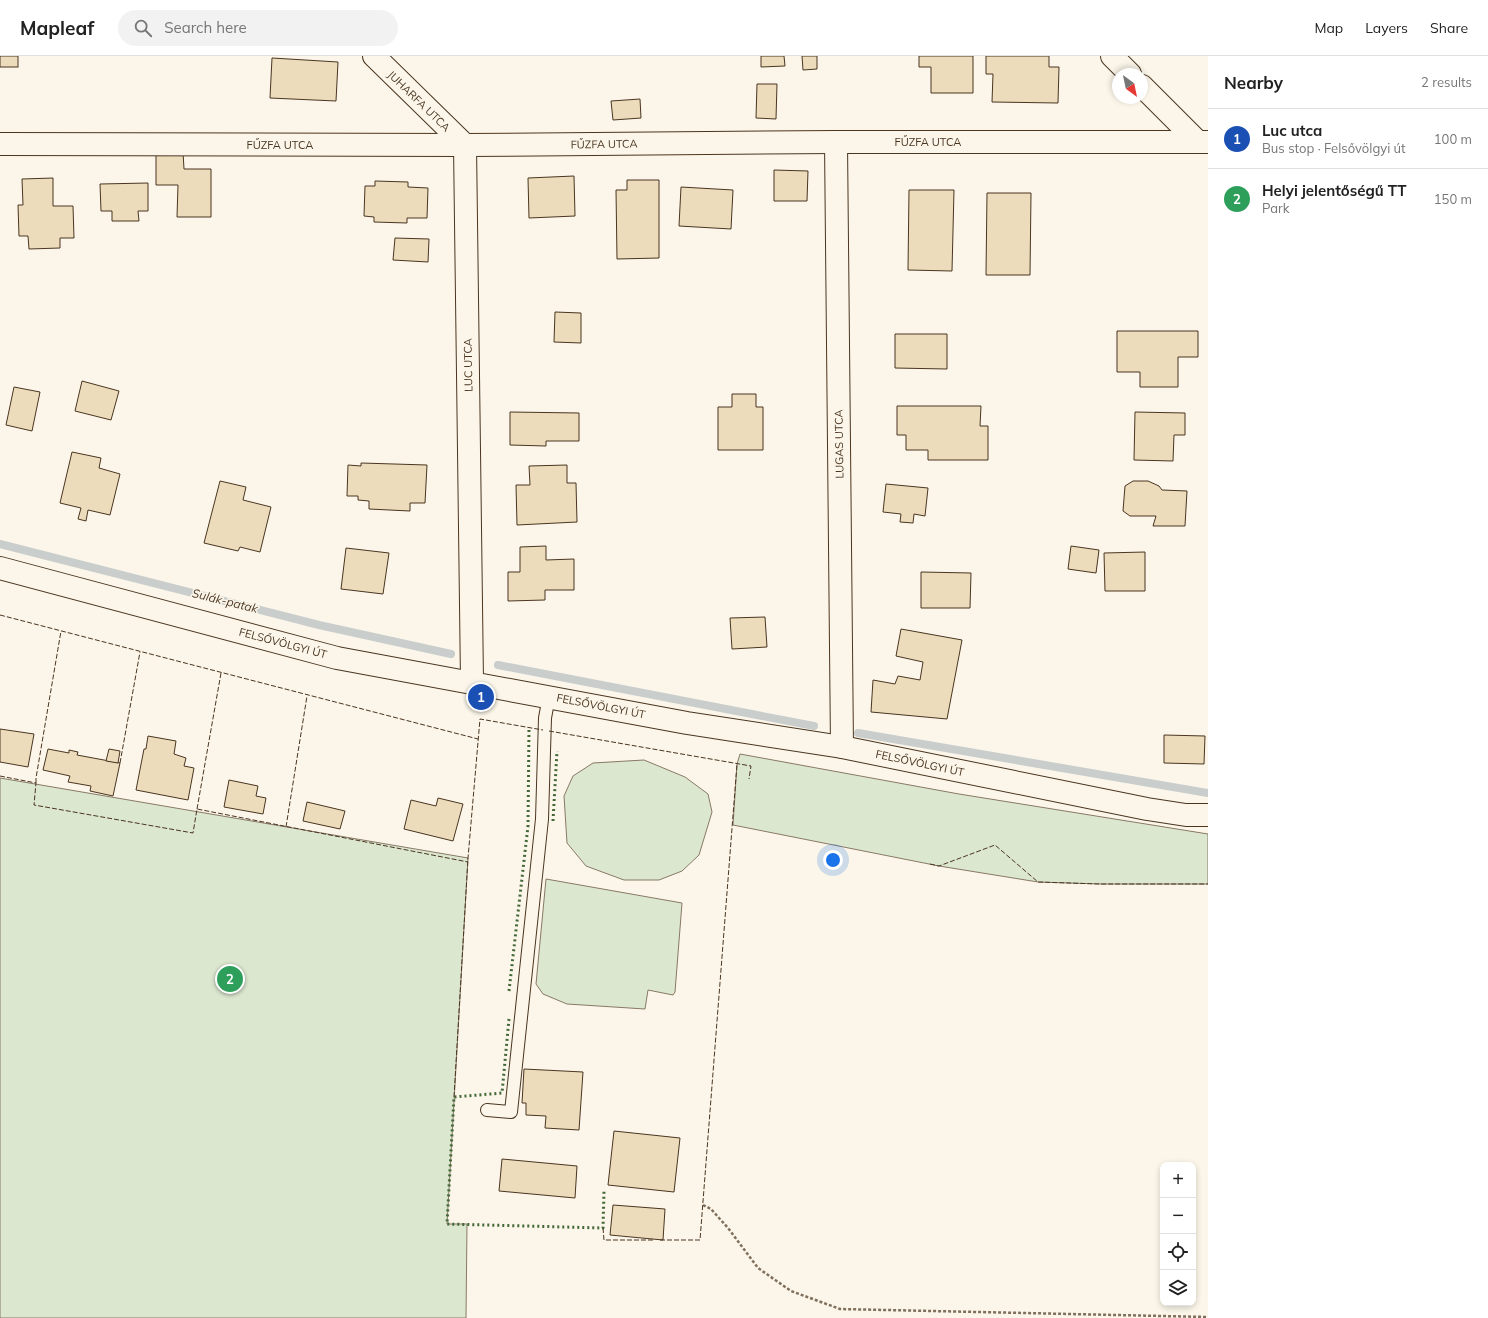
<!DOCTYPE html>
<html lang="en">
<head>
<meta charset="utf-8">
<style>
	body { margin:0; font-family:Mulish,sans-serif; background:#f2f2f2; color:#222 }
	.controls { position:absolute; right:12px; bottom:12px; display:grid; overflow:hidden; border-radius:8px; box-shadow:0 2px 6px #0003 }
	.controls button { width:36px; height:36px; display:grid; place-items:center; padding:0; border:0; border-bottom:1px solid #e0e0e0; background:#fff; color:#222; font:20px sans-serif }
	.compass { position:absolute; left:1112px; top:12px; width:36px; height:36px; border-radius:50%; background:#fff; box-shadow:0 2px 6px #0003; rotate:147deg }
	.you { position:absolute; left:833px; top:804px; width:14px; height:14px; margin:-10px; border:3px solid #fff; border-radius:50%; background:#1a73e8; box-shadow:0 0 0 6px #1a73e833 }
	.badge { display:grid; place-items:center; width:26px; height:26px; border-radius:50%; background:#1a73e8; color:#fff; font-size:13px; font-weight:700 }
	.pin { position:absolute; translate:-50% -50%; border:2px solid #fff; box-shadow:0 1px 4px #0006 }
	.list { margin:0; padding:0; list-style:none }
	h2 { display:flex; justify-content:space-between; align-items:center; height:52px; margin:0; padding:0 16px; font-size:17px }
	h2 small { font-size:13px; font-weight:400; color:#767676 }
	.list li { display:grid; grid-template-columns:26px 1fr auto; gap:12px; align-items:center; box-sizing:border-box; height:60px; padding:0 16px; border-top:1px solid #e0e0e0 }
	.list b { display:block; font-size:15px; white-space:nowrap }
	.list p { margin:0; font-size:13px; white-space:nowrap; color:#767676 }
	.list em { font-size:13px; font-style:normal; color:#767676 }
	.icon { flex:none; width:22px; height:22px; fill:none; stroke:currentColor; stroke-width:2; stroke-linecap:round; stroke-linejoin:round }
	.map { position:relative; flex:none; width:1208px; height:1262px; overflow:hidden }
	header { display:flex; align-items:center; gap:24px; box-sizing:border-box; height:56px; padding:0 20px; background:#fff; border-bottom:1px solid #e0e0e0 }
	header strong { font-size:19px }
	nav { display:flex; gap:22px; margin-inline-start:auto; font-size:14px }
	.search { width:280px; height:36px; background:#f2f2f2; display:flex; align-items:center; gap:10px; box-sizing:border-box; padding:0 14px; border-radius:22px; color:#767676; font-size:15px }
	main { display:flex }
	aside { flex:1; background:#fff }
	.map>svg:first-child { display:block }
</style>
</head>
<body>
<header>
<strong>Mapleaf</strong>
<div class="search"><svg class="icon" aria-label="search" viewBox="0 0 24 24"><circle cx="10" cy="10" r="6"/><path d="M15 15l6 6"/></svg>Search here</div>
<nav><a>Map</a><a>Layers</a><a>Share</a></nav>
</header>
<main>
<div class="map">
<svg width="1208" height="1262" viewBox="0 0 1208 1262">
	<rect width="100%" height="100%" fill="#fbf6e9"/>
	<g fill="#dce7d0" stroke="#887966">
		<polygon points="740,698 959,738 1208,778 1208,828 1100,828 1038,826 939,810 733,769 737,708"/>
		<polygon points="644,704 685,721 708,738 712,756 699,799 682,815 659,824 624,824 586,810 567,787 564,740 573,720 593,707"/>
		<polygon points="0,722 468,802 447,1168 467,1168 466,1262 0,1262"/>
		<polygon points="546,823 682,847 675,936 673,939 648,934 645,953 567,948 543,938 536,928"/>
	</g>
	<g fill="none" stroke-linecap="round" stroke-linejoin="round">
		<g stroke="#c9cecd" stroke-width="8">
			<polyline points="0,488 319,569 451,598"/>
			<polyline points="498,609 814,670"/>
			<polyline points="858,677 1208,737"/>
		</g>
	</g>
	<g fill="#ecdcbc" stroke="#4a3520">
		<rect x="0" y="0" width="18" height="11"/>
		<polygon points="761,0 784,0 785,10 761,11"/>
		<polygon points="802,0 817,0 817,13 803,14"/>
		<polygon points="919,0 973,0 973,37 931,37 931,11 919,11"/>
		<polygon points="986,0 1049,0 1049,11 1059,11 1058,47 992,46 993,18 986,18"/>
		<polygon points="272,2 338,6 336,45 270,42"/>
		<polygon points="757,28 777,28 776,63 756,62"/>
		<polygon points="640,43 641,62 613,64 611,45"/>
		<polygon points="156,96 183,96 184,113 211,113 211,161 177,161 178,129 156,129"/>
		<polygon points="774,114 808,115 807,145 774,145"/>
		<polygon points="574,120 575,160 529,162 528,122"/>
		<polygon points="53,122 53,150 73,150 74,182 60,182 60,192 29,193 28,180 19,180 18,149 23,149 22,123"/>
		<polygon points="627,124 659,124 659,202 617,203 616,134 627,134"/>
		<polygon points="375,125 408,126 408,131 428,132 427,162 407,162 407,167 374,166 374,161 364,160 365,130 375,130"/>
		<polygon points="148,127 148,155 138,155 139,165 112,165 112,155 101,155 100,128"/>
		<polygon points="681,131 733,134 731,173 679,170"/>
		<polygon points="909,134 954,134 952,215 908,214"/>
		<polygon points="987,137 1031,137 1030,219 986,219"/>
		<polygon points="395,182 429,183 428,206 393,204"/>
		<polygon points="555,256 581,257 581,287 554,286"/>
		<polygon points="1117,275 1198,275 1198,301 1178,301 1178,331 1140,331 1140,316 1117,316"/>
		<polygon points="895,278 947,278 947,313 895,312"/>
		<polygon points="82,325 119,335 111,364 75,355"/>
		<polygon points="14,331 40,336 32,375 6,369"/>
		<polygon points="732,338 756,338 756,351 763,351 763,394 718,394 718,351 732,351"/>
		<polygon points="897,350 981,350 980,370 988,370 988,404 928,404 928,394 906,394 906,379 897,379"/>
		<polygon points="510,356 579,357 579,385 546,385 546,390 510,389"/>
		<polygon points="1135,356 1185,357 1185,379 1174,379 1173,405 1134,404"/>
		<polygon points="72,396 101,402 99,412 120,418 110,459 88,454 86,465 78,463 81,452 60,447"/>
		<polygon points="361,407 427,409 425,447 410,447 410,455 369,453 369,445 358,444 358,440 347,440 348,409 361,410"/>
		<polygon points="567,409 567,427 576,427 577,466 517,469 516,429 530,429 529,410"/>
		<polygon points="220,425 246,431 243,444 271,451 260,496 240,491 238,495 204,487"/>
		<polygon points="1133,425 1148,425 1159,430 1162,434 1187,435 1185,470 1153,470 1156,460 1130,460 1123,455 1125,430"/>
		<polygon points="886,428 928,432 925,460 914,458 913,467 900,466 901,458 883,456"/>
		<polygon points="546,490 546,504 574,503 574,534 545,534 545,544 508,545 508,516 520,516 520,491"/>
		<polygon points="1071,490 1099,494 1096,517 1068,513"/>
		<polygon points="346,492 389,497 383,538 341,533"/>
		<polygon points="1145,496 1145,535 1105,535 1104,497"/>
		<polygon points="921,516 971,517 970,552 921,552"/>
		<polygon points="765,561 767,591 732,593 730,562"/>
		<polygon points="901,573 962,584 947,663 871,656 873,624 895,628 898,620 920,624 923,606 896,600"/>
		<polygon points="0,673 34,678 28,711 0,706"/>
		<polygon points="1164,679 1205,680 1204,708 1164,707"/>
		<polygon points="148,680 176,685 174,698 186,702 184,710 194,712 188,744 136,734 144,693 146,693"/>
		<polygon points="48,693 69,697 69,694 78,696 77,699 120,707 113,740 90,735 91,730 68,726 70,720 43,714"/>
		<polygon points="109,693 120,695 118,707 106,705"/>
		<polygon points="229,724 258,730 256,740 266,742 263,758 224,751"/>
		<polygon points="438,742 463,748 453,785 404,773 411,744 436,750"/>
		<polygon points="307,746 345,755 340,773 303,765"/>
		<polygon points="524,1013 583,1016 579,1074 545,1072 546,1060 526,1059 526,1047 522,1047"/>
		<polygon points="614,1075 680,1082 674,1136 608,1129"/>
		<polygon points="502,1103 577,1110 575,1142 499,1135"/>
		<polygon points="613,1149 665,1153 663,1184 610,1179"/>
	</g>
	<g fill="none" stroke-linecap="round" stroke-linejoin="round">
		<g stroke="#4a3520" stroke-width="14">
			<polyline id="service" points="487,1054 511,1056 542,763 545,662 549,640"/>
		</g>
		<g stroke="#4a3520" stroke-width="24">
			<g id="minor">
				<polyline points="374,0 465,89 472,625"/>
				<polyline points="1112,0 1130,18"/>
				<polyline points="1142,30 1198,86"/>
				<polyline points="836,86 842,691"/>
				<polyline points="0,88 465,89 836,86 1208,86"/>
				<polyline points="0,512 337,602 687,667 842,691 1147,753 1186,759 1208,759"/>
			</g>
		</g>
		<polyline stroke="#7f6f5c" stroke-width="2.5" stroke-dasharray="3 2" stroke-linecap="butt" points="703,1149 711,1153 728,1172 758,1212 791,1235 840,1253 1208,1261"/>
		<use href="#service" stroke="#fbf6e9" stroke-width="12"/>
		<use href="#minor" stroke="#fbf6e9" stroke-width="22"/>
		<g stroke="#436837" stroke-width="3" stroke-dasharray="2 3" stroke-linecap="butt">
			<polyline points="553,765 557,695"/>
			<polyline points="509,935 528,770 529,672"/>
			<polyline points="509,963 502,1037 454,1041 447,1168 603,1172 604,1135"/>
		</g>
		<g stroke="#4a3520" stroke-width="1" stroke-dasharray="5 2" stroke-linecap="butt">
			<polyline points="0,559 478,683"/>
			<polyline points="549,675 751,710 749,723"/>
			<polyline points="120,707 140,596"/>
			<polyline points="0,720 36,727 34,749 193,777 197,753 468,806"/>
			<polyline points="36,727 36,722 61,575"/>
			<polyline points="197,753 221,617"/>
			<polyline points="286,771 307,640"/>
			<polyline points="930,808 939,810 995,789 1038,826 1100,828 1208,828"/>
			<polyline points="454,1041 468,802 480,663 543,674"/>
			<polyline points="603,1172 604,1184 654,1184"/>
			<polyline points="660,1184 700,1184 737,708"/>
		</g>
	</g>
	<g text-anchor="middle" stroke-width="3" stroke-linejoin="round" paint-order="stroke">
		<g font-size="11" fill="#4a3520" stroke="#fbf6e9">
			<text transform="translate(419 45) rotate(44)" y="4">JUHARFA UTCA</text>
			<text x="928" y="90">FŰZFA UTCA</text>
			<text transform="translate(604 88) rotate(-1)" y="4">FŰZFA UTCA</text>
			<text x="280" y="93">FŰZFA UTCA</text>
			<text transform="translate(468 309) rotate(-91)" y="4">LUC UTCA</text>
			<text transform="translate(839 388) rotate(-91)" y="4">LUGAS UTCA</text>
			<text transform="translate(283 587) rotate(15)" y="4">FELSŐVÖLGYI ÚT</text>
			<text transform="translate(601 650) rotate(11)" y="4">FELSŐVÖLGYI ÚT</text>
			<text transform="translate(920 707) rotate(12)" y="4">FELSŐVÖLGYI ÚT</text>
		</g>
		<g font-size="12" font-style="italic" fill="#4a3520" stroke="#fbf6e9">
			<text transform="translate(225 545) rotate(14)" y="4">Sulák-patak</text>
		</g>
	</g>
</svg>
<div class="controls">
<button>+</button>
<button>−</button>
<button><svg class="icon" aria-label="locate" viewBox="0 0 24 24"><circle cx="12" cy="12" r="6"/><path d="M12 2v4M12 18v4M2 12h4M18 12h4"/></svg></button>
<button><svg class="icon" aria-label="layers" viewBox="0 0 24 24"><path d="M12 4l9 5-9 5-9-5zM3 14l9 5 9-5"/></svg></button>
</div>
<svg class="compass" viewBox="-18 -18 36 36"><path d="M0-13l5 13h-10z" fill="#e53935"/><path d="M0 13l5-13h-10z" fill="#767676"/></svg>
<div class="you"></div>
<div class="pin badge" style="left:481px;top:641px;background:#1a4fb4">1</div>
<div class="pin badge" style="left:230px;top:923px;background:#2e9e5b">2</div>
</div>
<aside>
<h2>Nearby<small>2 results</small></h2>
<ul class="list">
<li><span class="badge" style="background:#1a4fb4">1</span><div><b>Luc utca</b><p>Bus stop · Felsővölgyi út</p></div><em>100 m</em></li>
<li><span class="badge" style="background:#2e9e5b">2</span><div><b>Helyi jelentőségű TT</b><p>Park</p></div><em>150 m</em></li>
</ul>
</aside>
</main>
</body>
</html>
